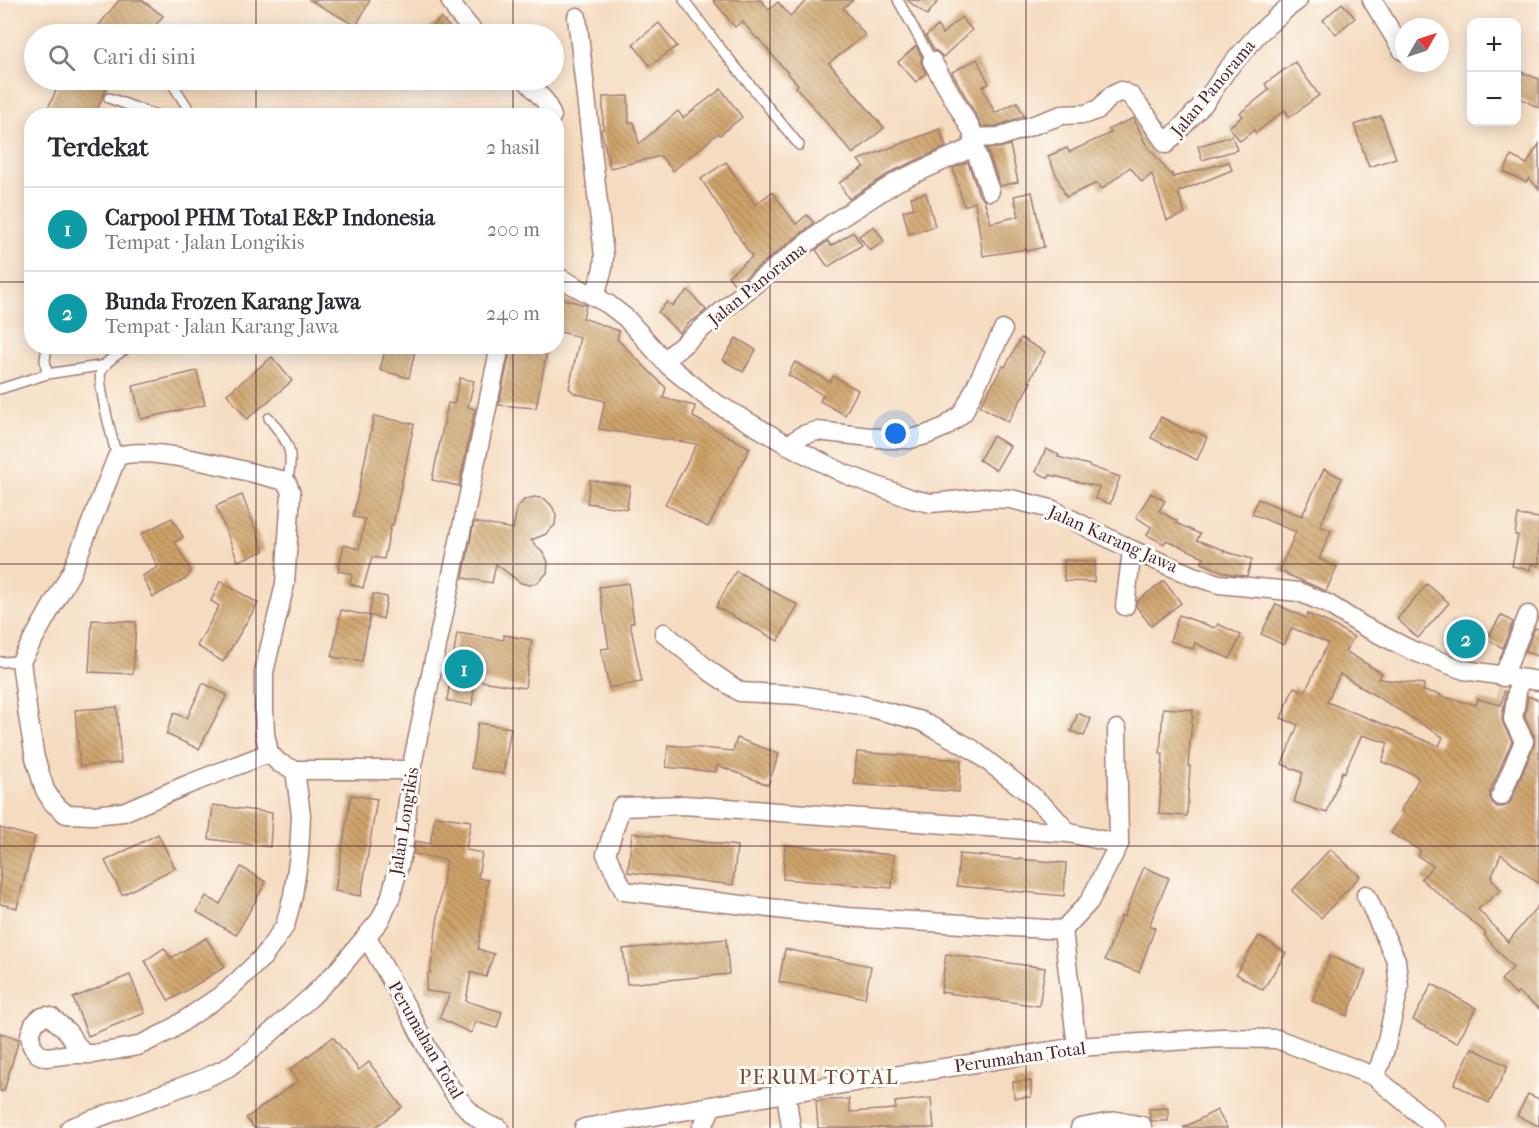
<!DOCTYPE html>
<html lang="id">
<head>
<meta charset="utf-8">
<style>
	body { margin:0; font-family:"IM FELL French Canon",serif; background:#f7f7f7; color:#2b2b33 }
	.controls { position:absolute; right:18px; top:18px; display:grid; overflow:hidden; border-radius:12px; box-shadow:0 3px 15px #0003 }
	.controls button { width:54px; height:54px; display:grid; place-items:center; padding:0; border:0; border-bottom:2px solid #e1e1e2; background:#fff; color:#2b2b33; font:30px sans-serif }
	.compass { position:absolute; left:1395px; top:18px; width:54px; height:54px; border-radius:50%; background:#fff; box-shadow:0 3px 15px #0003; rotate:51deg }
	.you { position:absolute; left:896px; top:434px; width:21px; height:21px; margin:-15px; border:4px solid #fff; border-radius:50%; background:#1a73e8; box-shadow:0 0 0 9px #1a73e833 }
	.badge { display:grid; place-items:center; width:39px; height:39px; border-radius:50%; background:#0b8043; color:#fff; font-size:20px; font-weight:700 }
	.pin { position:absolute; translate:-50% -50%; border:3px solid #fff; box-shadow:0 2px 6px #0006 }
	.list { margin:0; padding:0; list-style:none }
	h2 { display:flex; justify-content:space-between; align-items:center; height:78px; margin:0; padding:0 24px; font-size:26px }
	h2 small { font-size:20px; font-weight:400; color:#7c7c81 }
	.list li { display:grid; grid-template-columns:39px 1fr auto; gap:18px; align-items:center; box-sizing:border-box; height:84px; padding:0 24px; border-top:2px solid #e1e1e2 }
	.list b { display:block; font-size:22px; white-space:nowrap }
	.list p { margin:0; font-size:20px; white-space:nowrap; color:#7c7c81 }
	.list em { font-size:20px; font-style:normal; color:#7c7c81 }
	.icon { flex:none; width:33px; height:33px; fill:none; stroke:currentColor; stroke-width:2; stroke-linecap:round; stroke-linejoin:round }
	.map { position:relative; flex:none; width:1539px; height:1128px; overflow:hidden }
	.search { position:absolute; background:#fff; box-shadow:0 3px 15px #0003; left:24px; top:24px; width:540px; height:66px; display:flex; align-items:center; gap:15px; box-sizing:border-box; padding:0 21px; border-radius:33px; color:#7c7c81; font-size:22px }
	.panel { position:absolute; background:#fff; box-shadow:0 3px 15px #0003; left:24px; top:108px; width:540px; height:246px; border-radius:24px }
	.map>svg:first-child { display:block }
</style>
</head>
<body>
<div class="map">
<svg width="1539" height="1128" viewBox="0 0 1539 1128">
	<defs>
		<pattern id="building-back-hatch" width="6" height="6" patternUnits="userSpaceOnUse" patternTransform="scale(1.5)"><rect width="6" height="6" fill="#cea369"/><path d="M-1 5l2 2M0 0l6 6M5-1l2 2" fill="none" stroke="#a98457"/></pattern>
	</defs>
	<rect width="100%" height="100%" fill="#fdfcf7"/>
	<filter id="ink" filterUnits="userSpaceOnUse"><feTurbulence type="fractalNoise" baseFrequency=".0167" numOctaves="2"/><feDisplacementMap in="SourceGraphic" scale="12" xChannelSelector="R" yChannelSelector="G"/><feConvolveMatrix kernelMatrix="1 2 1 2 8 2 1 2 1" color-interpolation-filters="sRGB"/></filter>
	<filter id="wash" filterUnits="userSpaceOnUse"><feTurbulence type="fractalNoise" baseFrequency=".008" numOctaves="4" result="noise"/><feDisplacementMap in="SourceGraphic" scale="24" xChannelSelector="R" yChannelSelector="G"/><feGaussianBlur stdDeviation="1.35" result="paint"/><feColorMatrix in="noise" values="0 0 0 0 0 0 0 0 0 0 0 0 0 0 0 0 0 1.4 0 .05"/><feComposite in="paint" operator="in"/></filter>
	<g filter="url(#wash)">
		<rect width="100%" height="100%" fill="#f5dbbf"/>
		<g id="blocks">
			<g fill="url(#building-back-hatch)" fill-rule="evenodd">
				<polygon points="119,0 142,0 163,16 149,34 92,34"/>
				<polygon points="310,0 370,0 356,26"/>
				<polygon points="713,0 761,0 769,10 778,2 790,16 808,0 853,0 843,8 865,35 829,63 884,128 853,154 796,87 798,85 758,38 757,39 742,21 735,27"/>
				<polygon points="907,0 939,0 927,15"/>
				<polygon points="1342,3 1355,18 1336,34 1323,20"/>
				<polygon points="961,17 972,30 943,57 938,52 934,50 926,36 938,26 942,34"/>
				<polygon points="441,18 456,34 424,34"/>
				<polygon points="659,23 677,46 650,66 633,44"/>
				<polygon points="916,46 922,57 921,62 926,73 916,82 898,62"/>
				<polygon points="977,59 989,84 982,87 995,113 1017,102 1024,116 997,126 982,126 952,72"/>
				<polygon points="1295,62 1319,95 1290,117 1285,110 1256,133 1254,130 1240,141 1229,127 1243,116 1240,113 1269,90 1265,84"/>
				<polygon points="1516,70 1539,79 1539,108 1516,96"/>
				<polygon points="61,80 111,80 103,95 95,116 64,116 48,108"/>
				<polygon points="721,89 742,117 720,135 718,133 673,171 661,156 610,168 601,130 603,129 603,97 628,96 629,123 634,122 639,144 678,111 683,118"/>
				<polygon points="1381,116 1396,158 1369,167 1354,125"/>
				<polygon points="1134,118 1145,143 1170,174 1172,173 1173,177 1229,162 1232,170 1178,192 1185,214 1167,220 1152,174 1142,182 1130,167 1102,189 1097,183 1066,197 1048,156 1067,148 1069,152 1111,133 1109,129"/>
				<polygon points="940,129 946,147 893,171 849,199 839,183 864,167 858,160"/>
				<polygon points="1232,136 1237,150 1202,160 1198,146"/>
				<polygon points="1539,144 1539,189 1529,178 1526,182 1504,172 1511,156 1527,164"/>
				<polygon points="1010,145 1018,182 1000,186 987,149 1000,148"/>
				<polygon points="726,162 755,205 772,192 796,224 807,215 814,223 735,285 728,276 752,257 701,179"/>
				<polygon points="968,162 979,195 984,200 991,223 1019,216 1014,196 1032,192 1044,247 1027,251 1026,249 983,256 975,202 964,206 953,168"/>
				<polygon points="926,193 935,226 909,234 903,211 914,208 911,197"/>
				<polygon points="874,226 884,241 870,251 859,236"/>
				<polygon points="853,232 862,245 828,267 816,250 828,241 831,246"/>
				<polygon points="688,290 706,310 693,321 692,320 679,333 658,312 667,302 672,306"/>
				<polygon points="556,297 586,305 583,318 619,331 617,339 666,388 663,398 695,406 693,417 750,448 708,527 665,504 697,444 599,429 605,401 574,393 569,388 580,337 556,331"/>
				<polygon points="736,338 756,350 743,372 723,360"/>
				<polygon points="1021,338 1045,352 1029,381 1031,382 1008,422 980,406 1003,366 1005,367"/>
				<polygon points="386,346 416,346 409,378 380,370"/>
				<polygon points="511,346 548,346 536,408 499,405"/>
				<polygon points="272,357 292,381 247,419 227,394"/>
				<polygon points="795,362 830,382 833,376 858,390 845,415 820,401 823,395 788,375"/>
				<polygon points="197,371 205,405 141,419 133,386"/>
				<polygon points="460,378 474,381 468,407 475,409 459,486 432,480 448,403 454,404"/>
				<polygon points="374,416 414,424 393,525 391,525 384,559 372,557 363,588 350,584 352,574 338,571 344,545 359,549 365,519 353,517"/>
				<polygon points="1161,417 1192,433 1193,431 1207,437 1197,460 1151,438"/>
				<polygon points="993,436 1010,446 996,470 979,460"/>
				<polygon points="1046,449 1059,455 1058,457 1089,465 1089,466 1120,477 1110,504 1095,498 1099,487 1050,475 1049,478 1036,472"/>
				<polygon points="1324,469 1342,478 1320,526 1331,531 1319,559 1337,567 1326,591 1279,571 1296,532 1252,514 1258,499 1302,516"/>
				<polygon points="590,480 630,486 627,509 587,503"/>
				<polygon points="1151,493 1165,501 1159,511 1177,521 1176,523 1200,534 1197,540 1224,550 1223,551 1252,559 1247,576 1232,574 1221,571 1202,563 1204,557 1166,540 1164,544 1147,535 1151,527 1136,517"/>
				<polygon points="242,495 264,551 238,561 216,506"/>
				<polygon points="534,497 545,499 552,506 556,515 555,525 546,534 531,540 544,554 548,562 547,573 538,582 530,585 521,583 496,564 492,583 463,578 474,522 513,529 517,508 524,500"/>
				<polygon points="1518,515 1539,518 1539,566 1531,564 1530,570 1512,566 1518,535 1515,535"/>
				<polygon points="172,518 183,537 175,542 191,571 187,578 153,597 142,576 158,567 141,534"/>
				<polygon points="1064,560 1095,561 1094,582 1064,581"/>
				<polygon points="736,571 798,605 778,641 716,607"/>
				<polygon points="220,581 258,603 223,662 197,646 219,606 211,601"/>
				<polygon points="1164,581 1181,603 1151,626 1136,606 1137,601"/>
				<polygon points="628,583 634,622 630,623 642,682 609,688 601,649 609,648 599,587"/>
				<polygon points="1427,584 1449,603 1418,638 1397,619"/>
				<polygon points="373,594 387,597 383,619 369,615"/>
				<path d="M1276 604 1306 618 1308 614 1331 624 1354 637 1345 651 1382 673 1378 679 1424 684 1423 691 1440 694V696L1476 705 1478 699 1501 705 1504 691 1506 692 1502 718 1503 724 1512 741 1490 792V797L1492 802 1497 807H1503L1508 805 1511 801 1534 745V736L1525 717 1528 696 1539 700V884L1501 854 1491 878 1501 890 1478 909 1508 942 1539 904V1009L1518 992 1516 995 1501 980 1513 968 1484 935 1486 933 1421 879 1433 866 1418 856 1421 851 1391 833 1404 812 1401 810 1419 778 1416 777V775L1382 762 1388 743 1362 735 1344 773 1342 771 1327 813 1294 802 1303 773 1282 764 1298 725 1281 718 1294 687 1305 692 1328 643 1292 628 1284 645 1261 634ZM1340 674 1443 737 1439 746 1327 702Z"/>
				<polygon points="341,610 370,616 362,661 332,657"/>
				<polygon points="1179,615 1215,628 1218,624 1241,635 1230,659 1195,643 1193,649 1170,641"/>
				<polygon points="1501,615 1513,622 1503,648 1487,639"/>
				<polygon points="92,620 136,622 133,674 89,672"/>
				<polygon points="1457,620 1483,628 1474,658 1448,650"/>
				<polygon points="1535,628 1539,629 1539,656 1525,652"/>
				<polygon points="457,633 504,640 504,635 532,640 525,688 475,680 472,705 447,701"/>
				<polygon points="203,683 227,695 199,749 166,734 174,713 187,718"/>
				<polygon points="117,707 121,763 80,766 75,710"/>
				<polygon points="1163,708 1193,710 1188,766 1190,766 1187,816 1159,814 1163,754 1160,754"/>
				<polygon points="1078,713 1091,719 1084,736 1071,731"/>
				<polygon points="478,723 511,728 503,774 471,768"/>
				<polygon points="737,738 779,754 768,785 717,765 716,772 666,767 668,745 733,751"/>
				<polygon points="857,752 961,760 959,792 854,784"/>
				<polygon points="351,795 377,799 361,896 335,891"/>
				<polygon points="213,805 272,813 270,847 209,839"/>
				<polygon points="435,816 471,821 466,850 482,853 478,878 488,880 478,949 494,954 486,977 471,972 466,1001 502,1012 497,1028 476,1022 471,1033 439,1018 450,994 426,991 428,973 430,973 446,860 414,854 415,841 430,844"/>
				<polygon points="0,828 35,837 17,908 0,904"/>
				<polygon points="632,833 737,846 733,885 628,872"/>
				<polygon points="158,834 175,868 122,895 105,861"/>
				<polygon points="785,845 894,855 892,888 783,879"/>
				<polygon points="1330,849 1360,876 1321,918 1292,891"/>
				<polygon points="959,854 1066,863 1064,896 957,886"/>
				<polygon points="241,867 266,882 236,935 197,912 206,896 220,904"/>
				<polygon points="1144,867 1169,878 1149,926 1155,928 1139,972 1105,960 1121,916 1124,917"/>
				<polygon points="1259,936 1286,953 1263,990 1236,974"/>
				<polygon points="206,938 225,967 169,1001 145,961 164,948 171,958"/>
				<polygon points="726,939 729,974 627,984 623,949"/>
				<polygon points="785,949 871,966 865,998 779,982"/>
				<polygon points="946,954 1045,968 1039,1006 941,992"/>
				<polygon points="1330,956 1366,971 1347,1016 1312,1001"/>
				<polygon points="130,975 145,1013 88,1036 73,998"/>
				<polygon points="1432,984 1476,1008 1457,1043 1413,1020"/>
				<polygon points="0,1033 19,1039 4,1091 0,1091"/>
				<polygon points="333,1037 359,1070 369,1062 402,1107 374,1128 254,1128 246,1118 298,1081 290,1070"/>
				<polygon points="1472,1048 1508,1066 1489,1103 1454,1084"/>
				<polygon points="1031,1081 1031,1097 1014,1098 1013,1082"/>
				<polygon points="1528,1094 1539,1099 1539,1126 1517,1116"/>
				<polygon points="931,1098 934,1128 818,1128 816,1101 849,1099 850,1112 896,1109 895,1102"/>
				<polygon points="1168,1108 1168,1121 1152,1121 1150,1118 1149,1109"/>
				<polygon points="1217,1110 1227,1128 1183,1128"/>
			</g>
		</g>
	</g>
	<g filter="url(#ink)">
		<use href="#blocks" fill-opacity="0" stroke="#a07d75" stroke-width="1.5"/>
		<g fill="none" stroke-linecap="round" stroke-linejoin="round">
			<g stroke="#a07d75" stroke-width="12">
				<g id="lane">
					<polyline points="684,0 717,44 799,145"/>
					<polyline points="898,0 932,61"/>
					<polyline points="170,80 193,116"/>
					<polyline points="109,98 147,112 160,116"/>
					<polyline points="47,346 45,360 47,374"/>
					<polyline points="0,389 47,374 106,365"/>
					<path d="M269 418C289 444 295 450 287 483"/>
					<path d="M117 457C113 441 97 384 101 371 105 360 121 353 130 346"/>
					<polyline points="0,662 21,661"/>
				</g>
			</g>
			<g stroke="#a07d75" stroke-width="21">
				<g id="street">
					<polyline points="450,0 457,12 475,34"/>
					<polyline points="1372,0 1403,51"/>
					<polyline points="577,17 604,256 603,268 595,296"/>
					<polyline points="526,80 545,101 552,116"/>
					<polyline points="973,138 999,137 1062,115 1086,114 1099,109 1111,96 1121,91 1130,95 1147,116 1166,144 1206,101 1226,71 1258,34 1286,9 1298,0"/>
					<polyline points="973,144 990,191"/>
					<polyline points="556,276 608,304 626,318 669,366 712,401 788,445 845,474 912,499 931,503 984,498 1011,499 1051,509 1132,550 1193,576 1219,584 1299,592 1328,604 1363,626 1413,651 1464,670 1539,681"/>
					<path d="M664 361 741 295 831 224 898 181 969 149C974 143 974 139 972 131L932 61"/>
					<polyline points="788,445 803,435 817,431 888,439 910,439 926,435 945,427 963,413 1003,330"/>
					<polyline points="1125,606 1132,550"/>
					<polyline points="664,633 711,672 740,692 799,695 860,705 921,721 972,749 1030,794 1050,812 1069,833"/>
					<polyline points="1503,677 1528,615"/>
					<path d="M269 753 189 784 123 812 93 815 66 814 53 803 45 790 35 758 28 716 21 661 72 571 117 457C144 443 249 472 281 480L287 483 291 493 285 584 264 672V710L265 734 269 753 279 763 295 770H411"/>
					<polyline points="1501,796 1524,741 1513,719 1519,679"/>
					<polyline points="1366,895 1396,960 1399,988 1385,1049 1380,1065 1374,1076"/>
					<polyline points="1063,930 846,917 624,891 606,854 621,807 684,805 1069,833 1119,844"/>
					<path d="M367 937C381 963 396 988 410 1014 427 1046 459 1122 499 1128"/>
					<polyline points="1077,1047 1063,930 1089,902 1119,844 1117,729"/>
					<polyline points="83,1054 67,1031 51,1017 46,1016 40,1018 34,1024 30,1035 32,1046 38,1054 46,1057 73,1054 93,1054 138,1046 169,1031 226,992 264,956 285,926 293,895 299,855 301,815 295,770"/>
					<polyline points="786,1093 791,1128"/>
					<polyline points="70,1128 203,1079 227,1068 249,1052 312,996 339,969 380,920 390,899 403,850 411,770 500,346"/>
					<polyline points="584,1128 786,1093 1077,1047 1221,1038 1277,1039 1374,1076 1436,1128"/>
					<polyline points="702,1128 712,1106"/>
					<polyline points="1080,1128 1117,1121 1142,1126"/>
				</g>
			</g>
			<use href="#lane" stroke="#fff" stroke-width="9"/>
			<use href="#street" stroke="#fff" stroke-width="18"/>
		</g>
	</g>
	<path fill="none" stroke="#4a1f2b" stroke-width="1.5" stroke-opacity="0.55" d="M256 0V34M513 0V34M770 0V1128M1026 0V1128M1282 0V1128M256 80V116M513 80V116M0 282H32M556 282H1539M256 346V1128M513 346V1128M0 564H1539M0 846H1539"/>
	<g text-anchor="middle" stroke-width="6" stroke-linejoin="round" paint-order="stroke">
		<g font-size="18" fill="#4a1f2b" stroke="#fdfcf7">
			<text transform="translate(1213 88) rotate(-50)" y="6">Jalan Panorama</text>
			<text transform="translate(757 284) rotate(-39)" y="6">Jalan Panorama</text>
			<text transform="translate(1113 539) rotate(24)" y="6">Jalan Karang Jawa</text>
			<text transform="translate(404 821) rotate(-81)" y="6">Jalan Longikis</text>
			<text transform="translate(426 1040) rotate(60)" y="6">Perumahan Total</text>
			<text transform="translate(1020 1057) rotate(-8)" y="6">Perumahan Total</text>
		</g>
		<g font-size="20" letter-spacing="1.5" fill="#784d41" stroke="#fdfcf7">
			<text x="819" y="1084">PERUM TOTAL</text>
		</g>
	</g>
</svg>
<div class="controls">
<button>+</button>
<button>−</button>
</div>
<svg class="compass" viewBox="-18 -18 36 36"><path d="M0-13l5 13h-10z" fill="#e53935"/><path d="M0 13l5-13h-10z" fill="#7c7c81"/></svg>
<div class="you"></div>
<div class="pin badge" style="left:464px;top:669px;background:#0f9aa8">1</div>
<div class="pin badge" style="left:1466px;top:639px;background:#0f9aa8">2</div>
<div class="search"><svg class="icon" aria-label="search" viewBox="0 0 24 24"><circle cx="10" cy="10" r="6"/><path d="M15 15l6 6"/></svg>Cari di sini</div>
<section class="panel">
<h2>Terdekat<small>2 hasil</small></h2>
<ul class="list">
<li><span class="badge" style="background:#0f9aa8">1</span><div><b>Carpool PHM Total E&amp;P Indonesia</b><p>Tempat · Jalan Longikis</p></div><em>200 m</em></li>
<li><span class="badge" style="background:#0f9aa8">2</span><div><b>Bunda Frozen Karang Jawa</b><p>Tempat · Jalan Karang Jawa</p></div><em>240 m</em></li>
</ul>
</section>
</div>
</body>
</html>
